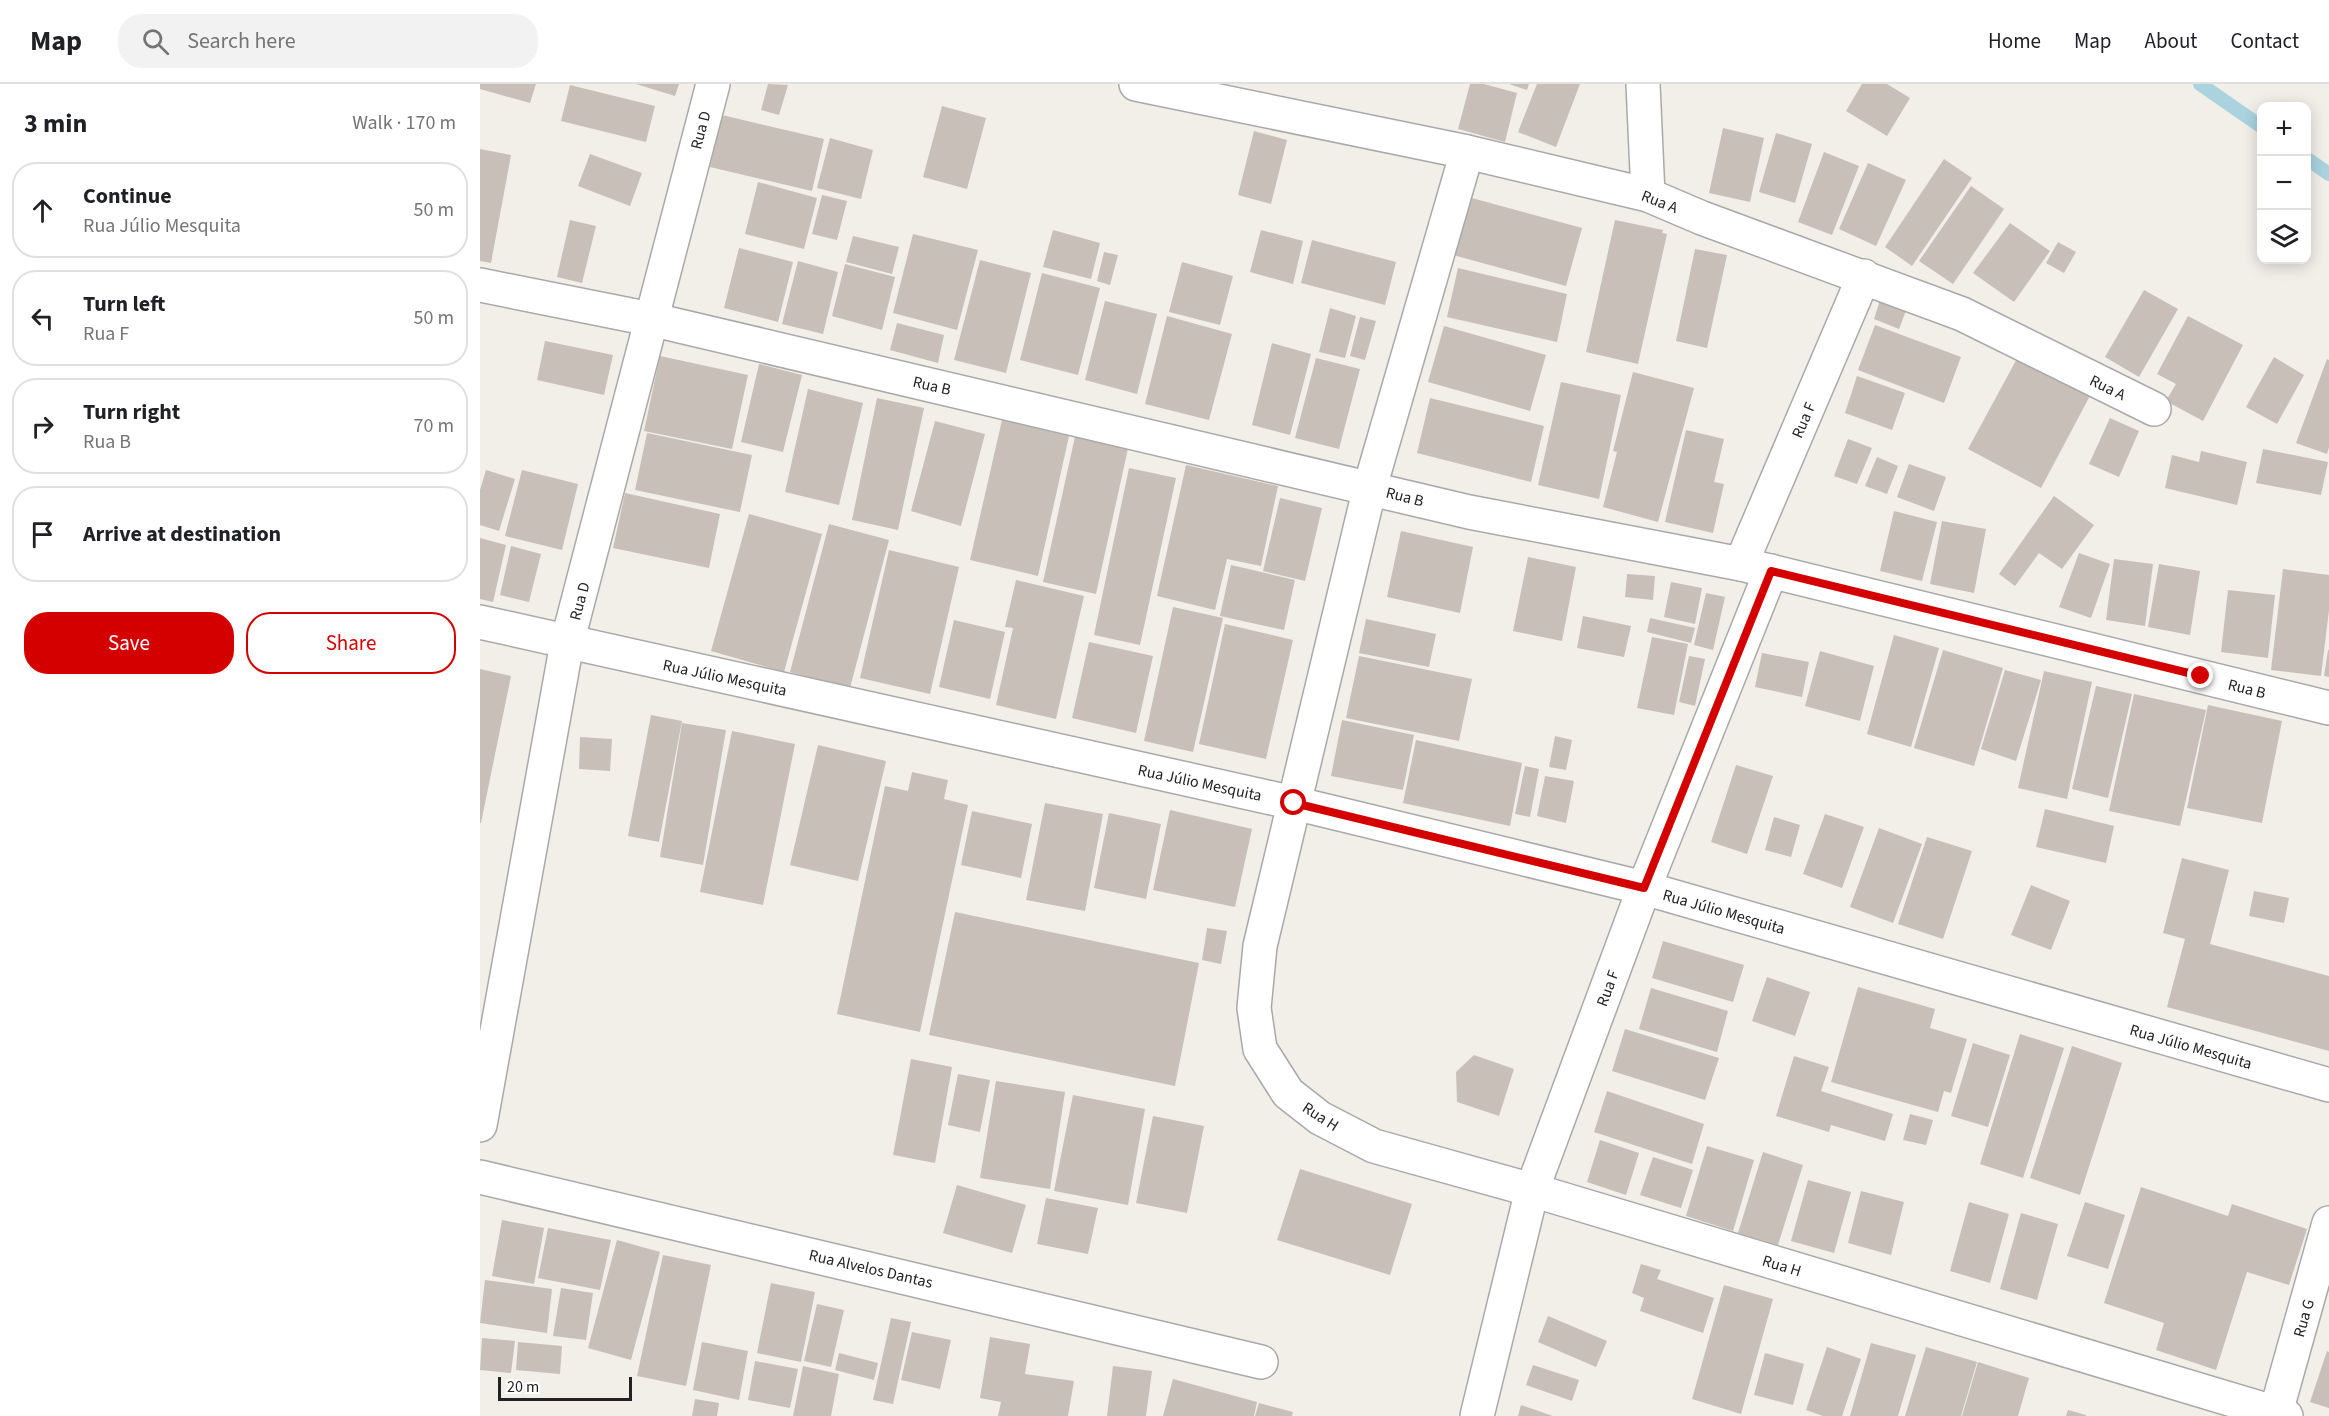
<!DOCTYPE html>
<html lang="en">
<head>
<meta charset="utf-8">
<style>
	body { margin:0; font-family:"Source Sans 3",sans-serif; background:#f2f2f2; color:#202124 }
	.controls { position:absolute; right:18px; top:18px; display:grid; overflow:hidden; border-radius:12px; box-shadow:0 3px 15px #0003 }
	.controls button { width:54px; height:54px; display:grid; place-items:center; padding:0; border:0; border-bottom:2px solid #e0e0e0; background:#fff; color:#202124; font:30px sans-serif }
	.scale { position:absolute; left:18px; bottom:15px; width:134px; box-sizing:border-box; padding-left:6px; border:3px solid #222; border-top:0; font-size:16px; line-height:21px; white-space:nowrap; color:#222; -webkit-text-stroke:4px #fff; paint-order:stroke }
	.stop { position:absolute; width:18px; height:18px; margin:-14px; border:4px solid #d40000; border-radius:50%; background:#fff }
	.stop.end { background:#d40000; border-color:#fff; box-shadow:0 2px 6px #0008 }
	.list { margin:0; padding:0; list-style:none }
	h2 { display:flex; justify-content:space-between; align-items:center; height:78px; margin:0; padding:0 24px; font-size:26px }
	h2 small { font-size:20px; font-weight:400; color:#757577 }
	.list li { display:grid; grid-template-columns:39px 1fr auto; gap:18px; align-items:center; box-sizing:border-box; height:96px; margin:0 12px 12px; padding:0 12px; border:2px solid #e0e0e0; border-radius:24px }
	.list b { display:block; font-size:22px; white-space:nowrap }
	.list p { margin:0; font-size:20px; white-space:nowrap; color:#757577 }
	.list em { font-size:20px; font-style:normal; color:#757577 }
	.actions { display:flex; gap:12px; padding:18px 24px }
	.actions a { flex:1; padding:14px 0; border:2px solid #d40000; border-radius:24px; text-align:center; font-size:21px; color:#d40000 }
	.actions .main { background:#d40000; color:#fff }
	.icon { flex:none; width:33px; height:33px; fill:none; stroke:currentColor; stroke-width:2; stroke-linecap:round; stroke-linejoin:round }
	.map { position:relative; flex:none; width:1849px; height:1332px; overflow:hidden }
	header { display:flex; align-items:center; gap:36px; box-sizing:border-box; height:84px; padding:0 30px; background:#fff; border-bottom:2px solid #e0e0e0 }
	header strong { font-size:28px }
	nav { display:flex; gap:33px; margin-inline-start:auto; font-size:21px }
	.search { width:420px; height:54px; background:#f2f2f2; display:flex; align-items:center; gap:15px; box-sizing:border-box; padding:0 21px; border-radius:24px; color:#757577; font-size:22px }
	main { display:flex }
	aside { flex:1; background:#fff }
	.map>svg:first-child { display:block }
</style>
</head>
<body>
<header>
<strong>Map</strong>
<div class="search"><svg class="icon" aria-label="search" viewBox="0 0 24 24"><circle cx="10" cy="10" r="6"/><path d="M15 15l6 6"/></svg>Search here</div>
<nav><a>Home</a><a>Map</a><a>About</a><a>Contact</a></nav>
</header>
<main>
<aside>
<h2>3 min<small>Walk · 170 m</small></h2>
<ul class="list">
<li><svg class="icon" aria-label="ahead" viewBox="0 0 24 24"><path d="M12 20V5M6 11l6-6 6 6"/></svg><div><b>Continue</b><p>Rua Júlio Mesquita</p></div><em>50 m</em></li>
<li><svg class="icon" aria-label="left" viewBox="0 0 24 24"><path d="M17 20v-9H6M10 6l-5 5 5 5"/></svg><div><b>Turn left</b><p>Rua F</p></div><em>50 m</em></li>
<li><svg class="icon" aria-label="right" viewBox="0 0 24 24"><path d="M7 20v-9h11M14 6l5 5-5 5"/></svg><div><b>Turn right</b><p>Rua B</p></div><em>70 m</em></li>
<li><svg class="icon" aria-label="arrive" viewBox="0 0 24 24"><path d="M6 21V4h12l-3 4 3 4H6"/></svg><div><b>Arrive at destination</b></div></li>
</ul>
<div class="actions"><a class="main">Save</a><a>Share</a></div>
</aside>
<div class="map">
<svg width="1849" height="1332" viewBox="0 0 1849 1332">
	<rect width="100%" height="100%" fill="#f2efe9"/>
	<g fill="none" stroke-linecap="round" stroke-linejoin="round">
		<g stroke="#aad3df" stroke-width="14">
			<polyline points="1720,0 1782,43"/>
			<polyline points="1826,74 1849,90"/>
		</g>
	</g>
	<g fill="#c7bfb8">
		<polygon points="0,0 56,0 50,19 0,5"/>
		<polygon points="156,0 199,0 195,12"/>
		<polygon points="288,0 308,1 299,31 281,26"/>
		<polygon points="990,0 1004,0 1037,9 1025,58 978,45"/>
		<polygon points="1029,0 1049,0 1047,6"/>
		<polygon points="1057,0 1100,0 1076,63 1038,48"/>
		<polygon points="1382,0 1407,0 1430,14 1407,52 1366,27"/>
		<polygon points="90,1 175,22 166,58 81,37"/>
		<polygon points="462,22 506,34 487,105 443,93"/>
		<polygon points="242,31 344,55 332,107 230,83"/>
		<polygon points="1243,44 1284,54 1270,118 1229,109"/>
		<polygon points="774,47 807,56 791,120 758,111"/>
		<polygon points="1296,49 1332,60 1315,119 1279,108"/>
		<polygon points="350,54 393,66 381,115 337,104"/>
		<polygon points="0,65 31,71 11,179 0,177"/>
		<polygon points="1344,68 1379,82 1352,151 1318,138"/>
		<polygon points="110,70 162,89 150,122 98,102"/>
		<polygon points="1464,75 1492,94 1432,182 1405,163"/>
		<polygon points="1388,79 1426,96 1396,162 1359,145"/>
		<polygon points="278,98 337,114 324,165 265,150"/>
		<polygon points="1491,102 1524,125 1473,200 1439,177"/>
		<polygon points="342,111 367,117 357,156 332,150"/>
		<polygon points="988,113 1102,144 1086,202 973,171"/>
		<polygon points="90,136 116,142 102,199 77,193"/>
		<polygon points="1135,136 1183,146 1182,149 1187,150 1158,280 1106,268"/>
		<polygon points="1530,139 1570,167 1534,218 1493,189"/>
		<polygon points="573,146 620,159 611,195 563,183"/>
		<polygon points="781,146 823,157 813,200 770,188"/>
		<polygon points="433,150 498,166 477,246 413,229"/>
		<polygon points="373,152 419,163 412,190 366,178"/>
		<polygon points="832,156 916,178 905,221 821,199"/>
		<polygon points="1578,158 1596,168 1584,189 1566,179"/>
		<polygon points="259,164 313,178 298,238 244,224"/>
		<polygon points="1215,165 1247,171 1227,264 1196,257"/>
		<polygon points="624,168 638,171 630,201 617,197"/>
		<polygon points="500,176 551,189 526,289 474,276"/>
		<polygon points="318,177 358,188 343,250 302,240"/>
		<polygon points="702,178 753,192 740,241 689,228"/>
		<polygon points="365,180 415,193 402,246 352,232"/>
		<polygon points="978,184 1087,210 1077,258 967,233"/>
		<polygon points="562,189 620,204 598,291 540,276"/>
		<polygon points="1664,206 1698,225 1659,293 1625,273"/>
		<polygon points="1401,213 1427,224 1419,245 1394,235"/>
		<polygon points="625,217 677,230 657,310 605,296"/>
		<polygon points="850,224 876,232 865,274 839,268"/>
		<polygon points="687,232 752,250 729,336 665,320"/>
		<polygon points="1708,232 1763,261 1723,337 1686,317 1696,300 1677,290"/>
		<polygon points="880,233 896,237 885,276 870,272"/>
		<polygon points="417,239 464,251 458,279 410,266"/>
		<polygon points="1395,241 1481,273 1464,319 1378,286"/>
		<polygon points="964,242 1066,271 1050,327 948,298"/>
		<polygon points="65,257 133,271 124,311 57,296"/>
		<polygon points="792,259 831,270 810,351 772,341"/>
		<polygon points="1540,269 1612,308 1561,404 1488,365"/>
		<polygon points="180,272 268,291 252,365 164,347"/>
		<polygon points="1794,273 1824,291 1797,340 1766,323"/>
		<polygon points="836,274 880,285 859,365 815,354"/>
		<polygon points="1847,275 1849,276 1849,363 1847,370 1816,359"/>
		<polygon points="279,280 322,291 303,368 261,358"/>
		<polygon points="1153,288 1214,304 1178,438 1123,423 1137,368 1133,367"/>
		<polygon points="1377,292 1425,309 1412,346 1365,329"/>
		<polygon points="1081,298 1141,311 1119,415 1058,401"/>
		<polygon points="328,305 383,319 359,421 305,408"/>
		<polygon points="397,314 444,324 418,446 372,436"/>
		<polygon points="950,314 1064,342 1051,398 937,369"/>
		<polygon points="1630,334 1659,347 1639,393 1609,380"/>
		<polygon points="522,336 589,352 558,492 490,476"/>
		<polygon points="455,337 505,350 481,442 431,427"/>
		<polygon points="1206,346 1244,355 1234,398 1244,400 1233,449 1185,438"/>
		<polygon points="596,348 649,360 616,510 563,498"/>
		<polygon points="167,349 272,371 260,428 155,406"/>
		<polygon points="1368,355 1392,364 1377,400 1354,392"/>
		<polygon points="1783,365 1848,378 1841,411 1776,399"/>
		<polygon points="1721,367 1767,378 1757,421 1685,404 1692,371 1719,378"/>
		<polygon points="1397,373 1418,382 1407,410 1385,402"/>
		<polygon points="1429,380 1466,393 1454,427 1417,413"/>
		<polygon points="706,381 798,402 781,482 747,475 735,526 677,512"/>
		<polygon points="649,384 696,394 660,561 614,551"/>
		<polygon points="6,386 35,395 19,447 0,441 0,406"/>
		<polygon points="42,386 98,400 82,466 25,452"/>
		<polygon points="145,409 240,430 229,484 133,464"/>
		<polygon points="1574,412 1614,441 1582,485 1559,469 1535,502 1519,490"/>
		<polygon points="800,414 842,424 825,497 783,487"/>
		<polygon points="1414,427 1457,438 1442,497 1400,487"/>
		<polygon points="269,430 342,450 304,588 231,567"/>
		<polygon points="1462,437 1506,445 1494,509 1450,500"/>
		<polygon points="349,440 409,456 370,604 310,588"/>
		<polygon points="921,447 993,463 980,529 907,513"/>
		<polygon points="0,454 26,461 13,518 0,515"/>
		<polygon points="31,462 61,470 49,518 20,511"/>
		<polygon points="409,466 479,483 450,610 380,594"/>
		<polygon points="1599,469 1630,480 1611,534 1579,523"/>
		<polygon points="1048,473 1096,483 1082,557 1033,547"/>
		<polygon points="1634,475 1673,480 1665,542 1626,536"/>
		<polygon points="1679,480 1720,487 1710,551 1668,543"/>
		<polygon points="751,481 815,496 804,546 740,532"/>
		<polygon points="1803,485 1849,491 1849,526 1841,592 1791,586"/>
		<polygon points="1147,490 1175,492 1173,516 1145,513"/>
		<polygon points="536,496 604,512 576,635 516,621 533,544 525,543"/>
		<polygon points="1191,498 1222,504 1215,540 1184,533"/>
		<polygon points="1748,506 1795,511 1788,574 1741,568"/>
		<polygon points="1226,509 1245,513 1233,566 1214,561"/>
		<polygon points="693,523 743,534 713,668 664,657"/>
		<polygon points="1103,532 1151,542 1144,573 1097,564"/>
		<polygon points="1170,534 1215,544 1211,559 1167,548"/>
		<polygon points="886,535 956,550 949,583 879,569"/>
		<polygon points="474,536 525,548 510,615 459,603"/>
		<polygon points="745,540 813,556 786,675 719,660"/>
		<polygon points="1414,551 1459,564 1431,663 1387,650"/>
		<polygon points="1172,553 1208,560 1194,631 1157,624"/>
		<polygon points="609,558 673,572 656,649 592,634"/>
		<polygon points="1463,566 1523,584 1494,682 1434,664"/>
		<polygon points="1848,566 1849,566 1849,593 1844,592"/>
		<polygon points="1340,567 1394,582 1380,637 1325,622"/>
		<polygon points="1282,569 1329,578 1322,613 1275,603"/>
		<polygon points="879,572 992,595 979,657 866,634"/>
		<polygon points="1209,572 1225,575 1215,622 1199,618"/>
		<polygon points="0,585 31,592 1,739 0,739"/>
		<polygon points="1525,586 1561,596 1536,677 1501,665"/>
		<polygon points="1564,587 1612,598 1587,715 1538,704"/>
		<polygon points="1616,602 1652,610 1628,714 1592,705"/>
		<polygon points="1654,610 1726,626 1700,742 1629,727"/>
		<polygon points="1728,621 1802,637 1782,739 1707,724"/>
		<polygon points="171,631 202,637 179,758 148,752"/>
		<polygon points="862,636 934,651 923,706 851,692"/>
		<polygon points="202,639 246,646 223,781 180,773"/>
		<polygon points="252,647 315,660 283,821 220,808"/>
		<polygon points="1075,652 1092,656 1086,686 1069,683"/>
		<polygon points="100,653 132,655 130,687 99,685"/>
		<polygon points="936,656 1042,679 1030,742 923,719"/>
		<polygon points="338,661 406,677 378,797 310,781"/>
		<polygon points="1256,681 1293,692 1267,770 1231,758"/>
		<polygon points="1045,682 1059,685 1050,733 1035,730"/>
		<polygon points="432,688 468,696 464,715 488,721 440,948 357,930 405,702 428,707"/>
		<polygon points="1065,692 1094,697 1086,739 1057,732"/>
		<polygon points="565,719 623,730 605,827 546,816"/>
		<polygon points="1565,725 1634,742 1626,779 1556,763"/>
		<polygon points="690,726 772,745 755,823 673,806"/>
		<polygon points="492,727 552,740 541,794 481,781"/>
		<polygon points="629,729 681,740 666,815 614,804"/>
		<polygon points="1345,730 1384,743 1362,804 1323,790"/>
		<polygon points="1294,733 1320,741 1311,773 1285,766"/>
		<polygon points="1399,744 1442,760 1413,839 1370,823"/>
		<polygon points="1447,753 1492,767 1463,855 1418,840"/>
		<polygon points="1702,774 1749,786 1730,860 1849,892 1849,967 1687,923 1705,855 1683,849"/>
		<polygon points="1551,801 1590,817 1571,866 1531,851"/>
		<polygon points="1774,807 1809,814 1804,839 1769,832"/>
		<polygon points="475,828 719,879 695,1002 449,951"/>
		<polygon points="727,844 747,847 741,880 722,876"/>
		<polygon points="1183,857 1264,881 1253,918 1172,894"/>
		<polygon points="1287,893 1330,908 1315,952 1272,937"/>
		<polygon points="1378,903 1455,925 1450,944 1487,955 1471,1009 1464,1007 1458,1028 1351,998"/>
		<polygon points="1171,904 1248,927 1237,968 1159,945"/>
		<polygon points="1145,945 1239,974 1225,1016 1132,987"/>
		<polygon points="1540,950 1584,964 1543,1094 1500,1080"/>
		<polygon points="1493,959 1530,971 1508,1043 1471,1032"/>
		<polygon points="1592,962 1642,979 1600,1111 1550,1094"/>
		<polygon points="994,971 1034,985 1019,1032 977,1018 976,988"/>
		<polygon points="1314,972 1349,983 1341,1007 1413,1030 1405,1057 1351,1041 1349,1048 1296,1032"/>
		<polygon points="431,975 472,983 455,1079 413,1071"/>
		<polygon points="478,990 510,996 500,1048 468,1041"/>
		<polygon points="516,997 585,1008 570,1105 500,1094"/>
		<polygon points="1127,1007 1224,1040 1212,1080 1114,1048"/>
		<polygon points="593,1011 665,1025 648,1121 574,1107"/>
		<polygon points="1430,1030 1453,1036 1446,1061 1423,1056"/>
		<polygon points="673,1032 724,1042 707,1129 656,1119"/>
		<polygon points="1120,1056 1159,1069 1146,1111 1107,1098"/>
		<polygon points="1227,1062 1274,1076 1253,1147 1206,1132"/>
		<polygon points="1283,1068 1323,1081 1298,1161 1258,1149"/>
		<polygon points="1173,1073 1213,1086 1201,1124 1160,1111"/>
		<polygon points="820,1085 932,1120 910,1191 797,1156"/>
		<polygon points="1328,1096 1371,1108 1354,1169 1311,1157"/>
		<polygon points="477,1101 546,1121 532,1169 463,1149"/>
		<polygon points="1661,1103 1748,1132 1752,1120 1827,1145 1809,1201 1767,1188 1736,1286 1676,1266 1684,1239 1624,1219"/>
		<polygon points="1381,1107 1424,1118 1411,1171 1368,1159"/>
		<polygon points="566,1114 618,1124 608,1170 557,1160"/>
		<polygon points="1489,1118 1529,1130 1510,1199 1470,1187"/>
		<polygon points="1605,1118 1645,1131 1628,1185 1587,1172"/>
		<polygon points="1541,1129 1578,1140 1557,1216 1520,1205"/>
		<polygon points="22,1136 64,1144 54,1200 12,1192"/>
		<polygon points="68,1144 131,1156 120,1206 58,1194"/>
		<polygon points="137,1156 180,1168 151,1276 108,1264"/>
		<polygon points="183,1171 231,1181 206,1302 157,1292"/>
		<polygon points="1161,1180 1181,1186 1177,1195 1234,1214 1223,1249 1160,1227 1164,1214 1152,1209"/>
		<polygon points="5,1196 72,1205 67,1249 0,1239"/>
		<polygon points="291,1199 335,1208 321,1278 277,1269"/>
		<polygon points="1244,1201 1293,1215 1261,1330 1212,1315"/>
		<polygon points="81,1204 113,1209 106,1256 73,1252"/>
		<polygon points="337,1220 364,1226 351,1283 324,1277"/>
		<polygon points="1068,1232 1127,1257 1116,1283 1058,1258"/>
		<polygon points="411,1234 431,1238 413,1320 393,1316"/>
		<polygon points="432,1248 471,1256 460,1305 421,1296"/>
		<polygon points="510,1253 550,1260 545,1290 594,1297 588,1332 518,1332 521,1318 500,1314"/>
		<polygon points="2,1254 35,1257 31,1289 0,1286"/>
		<polygon points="38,1258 82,1262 80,1290 36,1286"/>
		<polygon points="222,1258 268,1267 259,1316 213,1306"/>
		<polygon points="1391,1259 1436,1271 1418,1332 1370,1332"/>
		<polygon points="1347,1263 1381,1275 1362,1332 1343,1332 1326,1326"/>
		<polygon points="1446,1263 1497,1278 1481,1332 1425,1332"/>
		<polygon points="1847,1267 1849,1268 1849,1324 1830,1318"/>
		<polygon points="359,1269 398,1279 394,1296 355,1286"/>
		<polygon points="1285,1269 1324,1280 1313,1321 1274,1311"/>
		<polygon points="275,1277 318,1285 310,1324 268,1316"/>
		<polygon points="1498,1278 1549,1294 1538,1332 1482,1332"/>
		<polygon points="1053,1281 1099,1296 1092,1317 1046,1301"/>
		<polygon points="323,1282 359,1290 351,1332 313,1332"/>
		<polygon points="633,1282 672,1287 666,1332 627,1332"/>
		<polygon points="693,1295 777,1318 774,1332 683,1332"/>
		<polygon points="215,1315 239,1319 237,1332 212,1332"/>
		<polygon points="779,1319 813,1328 812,1332 775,1332"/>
		<polygon points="1041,1321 1073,1332 1038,1332"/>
		<polygon points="1588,1326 1606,1331 1606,1332 1586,1332"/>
	</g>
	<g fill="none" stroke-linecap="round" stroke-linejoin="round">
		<g stroke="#a9a9a9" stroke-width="36">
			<g id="minor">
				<polyline points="656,0 987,68 1168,111 1222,134 1482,230 1674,325"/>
				<polyline points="1163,0 1168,111"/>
				<polyline points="987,68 890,403 780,862 774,924 780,965 808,1009 840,1034 894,1062 1052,1106 1806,1332"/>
				<polyline points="0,201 170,235 989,428 1261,480 1849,624"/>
				<polyline points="1261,480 1384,192"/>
				<polyline points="0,538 814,719 1164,804 1849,1001"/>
				<polyline points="0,1041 87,559 233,0"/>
				<polyline points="0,1093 781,1278"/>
				<polyline points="1796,1328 1849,1139"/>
				<polyline points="997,1332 1052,1106 1164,804 1291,487"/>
			</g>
		</g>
		<use href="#minor" stroke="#fff" stroke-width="33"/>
	</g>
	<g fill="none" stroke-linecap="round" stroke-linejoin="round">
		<polyline stroke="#d40000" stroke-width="8" points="814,719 1164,804 1291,487 1721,592"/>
	</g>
	<g text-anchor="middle" stroke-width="4.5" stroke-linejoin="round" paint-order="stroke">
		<g font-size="16" fill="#222" stroke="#fff">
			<text transform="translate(220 46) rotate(-75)" y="6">Rua D</text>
			<text transform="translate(1180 117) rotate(21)" y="6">Rua A</text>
			<text transform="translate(452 301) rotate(13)" y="6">Rua B</text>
			<text transform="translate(1628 303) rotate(26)" y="6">Rua A</text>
			<text transform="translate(1323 336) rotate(-67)" y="6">Rua F</text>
			<text transform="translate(925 412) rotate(14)" y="6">Rua B</text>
			<text transform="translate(99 517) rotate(-75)" y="6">Rua D</text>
			<text transform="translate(245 593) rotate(12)" y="6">Rua Júlio Mesquita</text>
			<text transform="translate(1767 604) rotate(14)" y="6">Rua B</text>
			<text transform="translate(720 698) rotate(12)" y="6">Rua Júlio Mesquita</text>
			<text transform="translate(1244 827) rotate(16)" y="6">Rua Júlio Mesquita</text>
			<text transform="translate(1127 904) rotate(-70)" y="6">Rua F</text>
			<text transform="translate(1711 962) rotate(16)" y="6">Rua Júlio Mesquita</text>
			<text transform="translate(841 1032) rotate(33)" y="6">Rua H</text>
			<text transform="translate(1302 1181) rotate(17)" y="6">Rua H</text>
			<text transform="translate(391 1184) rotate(13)" y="6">Rua Alvelos Dantas</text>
			<text transform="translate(1823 1234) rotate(-74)" y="6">Rua G</text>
		</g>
	</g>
</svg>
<div class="controls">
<button>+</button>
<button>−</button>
<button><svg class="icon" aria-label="layers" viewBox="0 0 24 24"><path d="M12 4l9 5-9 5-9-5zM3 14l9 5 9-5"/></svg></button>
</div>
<div class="scale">20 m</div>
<div class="stop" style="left:814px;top:719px"></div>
<div class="stop end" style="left:1721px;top:592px"></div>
</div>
</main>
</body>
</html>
